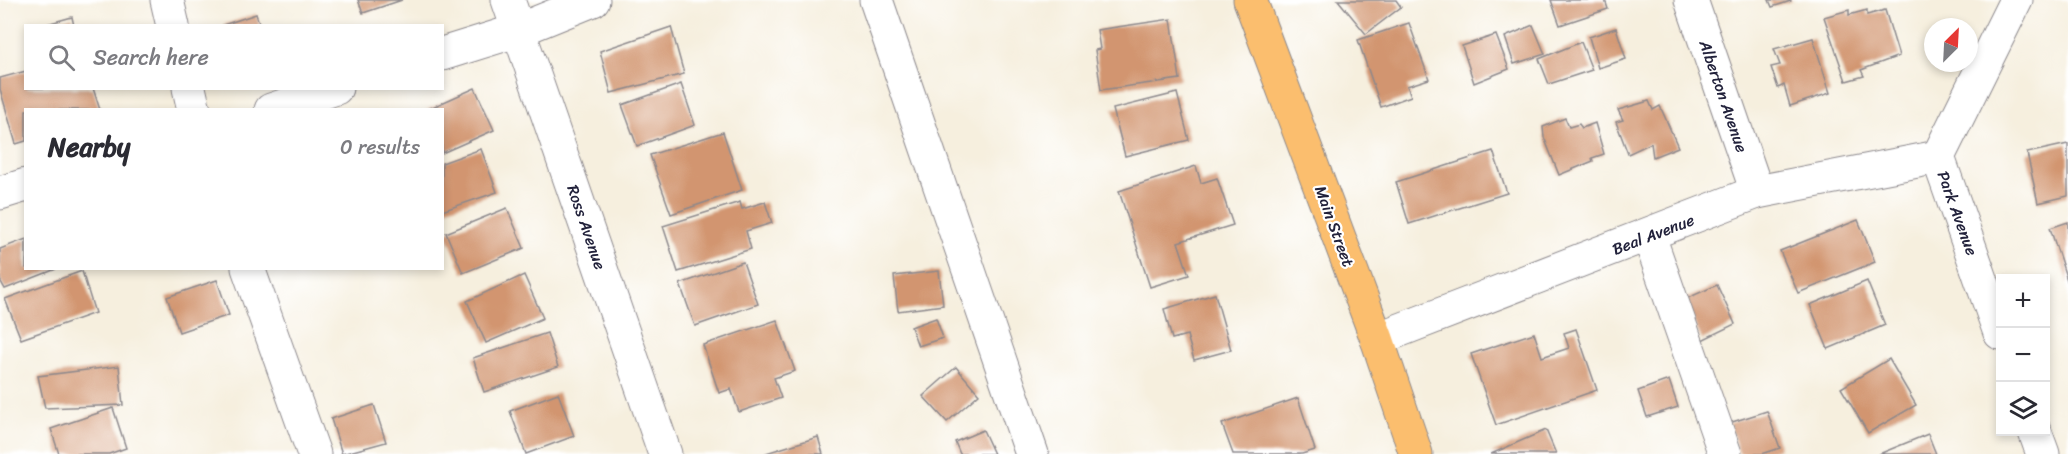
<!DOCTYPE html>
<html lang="en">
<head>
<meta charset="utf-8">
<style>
	body { margin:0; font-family:Sriracha,sans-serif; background:#f2f2f3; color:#2b2b33 }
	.controls { position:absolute; right:18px; bottom:18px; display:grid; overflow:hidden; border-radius:0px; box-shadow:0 3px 9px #0003 }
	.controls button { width:54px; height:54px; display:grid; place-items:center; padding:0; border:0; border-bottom:2px solid #e1e1e2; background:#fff; color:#2b2b33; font:30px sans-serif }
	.compass { position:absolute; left:1924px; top:18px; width:54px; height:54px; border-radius:50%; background:#fff; box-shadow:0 3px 9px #0003; rotate:24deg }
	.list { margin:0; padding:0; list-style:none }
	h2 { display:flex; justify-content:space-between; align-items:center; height:78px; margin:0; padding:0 24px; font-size:26px }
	h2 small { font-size:20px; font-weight:400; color:#7c7c81 }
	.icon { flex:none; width:33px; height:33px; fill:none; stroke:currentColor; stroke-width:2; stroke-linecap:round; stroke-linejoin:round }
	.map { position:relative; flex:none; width:2068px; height:454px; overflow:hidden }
	.search { position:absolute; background:#fff; box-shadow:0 3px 9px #0003; left:24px; top:24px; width:420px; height:66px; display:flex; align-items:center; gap:15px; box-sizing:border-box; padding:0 21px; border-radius:0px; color:#7c7c81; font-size:22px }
	.panel { position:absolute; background:#fff; box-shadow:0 3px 9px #0003; left:24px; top:108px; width:420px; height:162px; border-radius:0px }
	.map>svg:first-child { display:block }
</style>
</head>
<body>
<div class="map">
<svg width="2068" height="454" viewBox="0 0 2068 454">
	<rect width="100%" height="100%" fill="#fff"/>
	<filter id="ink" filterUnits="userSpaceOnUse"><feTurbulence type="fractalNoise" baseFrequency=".0167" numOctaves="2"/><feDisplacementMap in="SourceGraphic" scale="12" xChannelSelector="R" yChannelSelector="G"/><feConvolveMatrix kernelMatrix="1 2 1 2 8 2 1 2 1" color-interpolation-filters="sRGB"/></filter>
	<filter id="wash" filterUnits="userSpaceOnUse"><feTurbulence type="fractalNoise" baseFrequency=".008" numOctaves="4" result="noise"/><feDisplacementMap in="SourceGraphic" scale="24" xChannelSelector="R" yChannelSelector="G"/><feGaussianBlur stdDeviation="1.35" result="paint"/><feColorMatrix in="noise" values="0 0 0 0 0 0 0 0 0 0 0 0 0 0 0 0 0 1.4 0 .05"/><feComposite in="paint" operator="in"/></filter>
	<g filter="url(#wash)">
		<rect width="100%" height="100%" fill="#f6efde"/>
		<g id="blocks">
			<g fill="#d2956f">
				<polygon points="358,0 402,0 363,13"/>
				<polygon points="1338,0 1396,0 1401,7 1366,34"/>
				<polygon points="1551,0 1605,0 1608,9 1560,25"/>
				<polygon points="1769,0 1791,0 1791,1 1772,7"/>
				<polygon points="1849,10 1849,15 1867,10 1867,15 1885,10 1899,56 1861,70 1864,76 1846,81 1824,17"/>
				<polygon points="256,14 260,26 223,26 223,25"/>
				<polygon points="72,17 74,26 43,26 43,25"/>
				<polygon points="1171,19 1180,79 1101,90 1095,50 1100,49 1097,30"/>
				<polygon points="1409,23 1429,79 1407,86 1411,96 1381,107 1358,40"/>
				<polygon points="1533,25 1545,54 1514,64 1505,37"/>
				<polygon points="671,27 684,74 611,93 600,51"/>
				<polygon points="1616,28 1626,59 1598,68 1589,37"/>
				<polygon points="1496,35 1509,69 1474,83 1462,46"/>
				<polygon points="1813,38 1830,93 1790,106 1784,85 1778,88 1771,67 1780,65 1774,49"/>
				<polygon points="1581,42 1592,70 1549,84 1539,59"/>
				<polygon points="26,71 26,88 93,88 100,110 26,110 26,141 16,144 0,89 0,78"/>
				<polygon points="681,84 695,125 637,146 622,105"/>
				<polygon points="475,88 494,130 442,153 442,110 426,110"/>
				<polygon points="1177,93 1189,140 1125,156 1113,109"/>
				<polygon points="1649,101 1653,110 1660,106 1678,147 1653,157 1651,143 1628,154 1616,122 1623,120 1618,110"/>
				<polygon points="1565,118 1569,127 1579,124 1582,128 1595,123 1604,154 1592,158 1593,161 1559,175 1544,137 1543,127"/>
				<polygon points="723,132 742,190 671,214 650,155"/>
				<polygon points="2068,144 2068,196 2038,203 2027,153"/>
				<polygon points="481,149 497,192 442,211 442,163"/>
				<polygon points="1493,151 1507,193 1409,224 1396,182"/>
				<polygon points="1196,166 1201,183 1217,178 1233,225 1178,242 1189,275 1150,287 1119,191"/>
				<polygon points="740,202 742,209 765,202 772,223 746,231 751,249 678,272 663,226"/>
				<polygon points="507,208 524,248 463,273 446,233"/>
				<polygon points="1858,220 1875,262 1798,293 1780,251"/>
				<polygon points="2068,222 2068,283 2050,228"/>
				<polygon points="26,239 26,268 56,269 5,289 0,280 0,249"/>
				<polygon points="743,262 758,304 695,326 680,284"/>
				<polygon points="82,271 95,313 21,339 5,299"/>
				<polygon points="939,271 943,305 898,311 894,276"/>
				<polygon points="524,275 543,318 486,343 467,301"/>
				<polygon points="217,280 229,315 179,332 167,297"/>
				<polygon points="1867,281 1885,325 1828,349 1810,305"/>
				<polygon points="1717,285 1735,324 1702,340 1683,300"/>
				<polygon points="1215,294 1231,350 1194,360 1187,335 1172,339 1164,309"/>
				<polygon points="936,318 943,338 918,346 911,327"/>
				<polygon points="777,320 795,371 774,378 781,398 739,412 731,389 719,393 703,345"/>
				<polygon points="1576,329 1597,390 1496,425 1471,354 1534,333 1542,357 1569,348 1564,333"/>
				<polygon points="547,333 558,367 484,392 473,358"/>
				<polygon points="1889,359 1916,405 1868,433 1841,388"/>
				<polygon points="119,366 123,405 45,408 38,376"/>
				<polygon points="956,367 979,394 947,422 923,396"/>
				<polygon points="1669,380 1678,407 1647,417 1638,391"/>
				<polygon points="558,393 574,436 526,454 510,411"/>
				<polygon points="1298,398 1315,450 1302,454 1233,454 1222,424"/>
				<polygon points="374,405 386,442 342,454 331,419"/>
				<polygon points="113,408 126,448 109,454 59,454 51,429"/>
				<polygon points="1767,411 1780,448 1762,454 1739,454 1729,423"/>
				<polygon points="983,430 994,454 960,454 955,442"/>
				<polygon points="1546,430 1556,454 1491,454"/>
				<polygon points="1928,434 1936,454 1879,454"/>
				<polygon points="818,437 823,454 766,454 766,453"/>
			</g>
		</g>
	</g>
	<g filter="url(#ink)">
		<use href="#blocks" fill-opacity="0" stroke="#8c888c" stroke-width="1.5"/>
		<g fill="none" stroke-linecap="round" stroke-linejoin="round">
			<g stroke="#8c888c" stroke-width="35">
				<g id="minor">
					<polyline points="167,0 173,26"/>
					<polyline points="508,0 665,454"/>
					<polyline points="876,0 1032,454"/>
					<polyline points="1691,0 1757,192"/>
					<polyline points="442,54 519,30 593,0"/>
					<polyline points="189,88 194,110"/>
					<polyline points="271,110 336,88"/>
					<polyline points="0,193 26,185"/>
					<polyline points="1649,236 1725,454"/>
					<polyline points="248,268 314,454"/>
					<polyline points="2000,333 1938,157 2016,0"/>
					<polyline points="1377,339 1757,192 1938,157"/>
					<polyline points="2035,432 2043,454"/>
				</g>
			</g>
			<g stroke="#8c888c" stroke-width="35">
				<polyline id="major" points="1250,0 1377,339 1416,454"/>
			</g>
			<use href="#minor" stroke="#fff" stroke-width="33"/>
			<use href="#major" stroke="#fbbe6e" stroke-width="33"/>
		</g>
	</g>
	<g text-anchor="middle" stroke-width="4.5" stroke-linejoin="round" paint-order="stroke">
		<g font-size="16" fill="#22223b" stroke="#fff">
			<text transform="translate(1724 96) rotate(71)" y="6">Alberton Avenue</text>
			<text transform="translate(1958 213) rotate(70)" y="6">Park Avenue</text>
			<text transform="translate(1335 226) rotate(70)" y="6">Main Street</text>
			<text transform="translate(587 227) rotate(71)" y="6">Ross Avenue</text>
			<text transform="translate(1653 234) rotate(-21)" y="6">Beal Avenue</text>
		</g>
	</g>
</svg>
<div class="controls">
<button>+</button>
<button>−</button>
<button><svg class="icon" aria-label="layers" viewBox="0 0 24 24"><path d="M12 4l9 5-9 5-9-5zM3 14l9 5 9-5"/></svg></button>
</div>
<svg class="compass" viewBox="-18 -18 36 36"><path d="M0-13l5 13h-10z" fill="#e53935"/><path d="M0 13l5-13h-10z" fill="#7c7c81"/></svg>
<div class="search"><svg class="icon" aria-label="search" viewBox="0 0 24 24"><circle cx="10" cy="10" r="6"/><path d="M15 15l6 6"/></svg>Search here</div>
<section class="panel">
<h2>Nearby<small>0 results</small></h2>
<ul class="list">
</ul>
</section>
</div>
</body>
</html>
